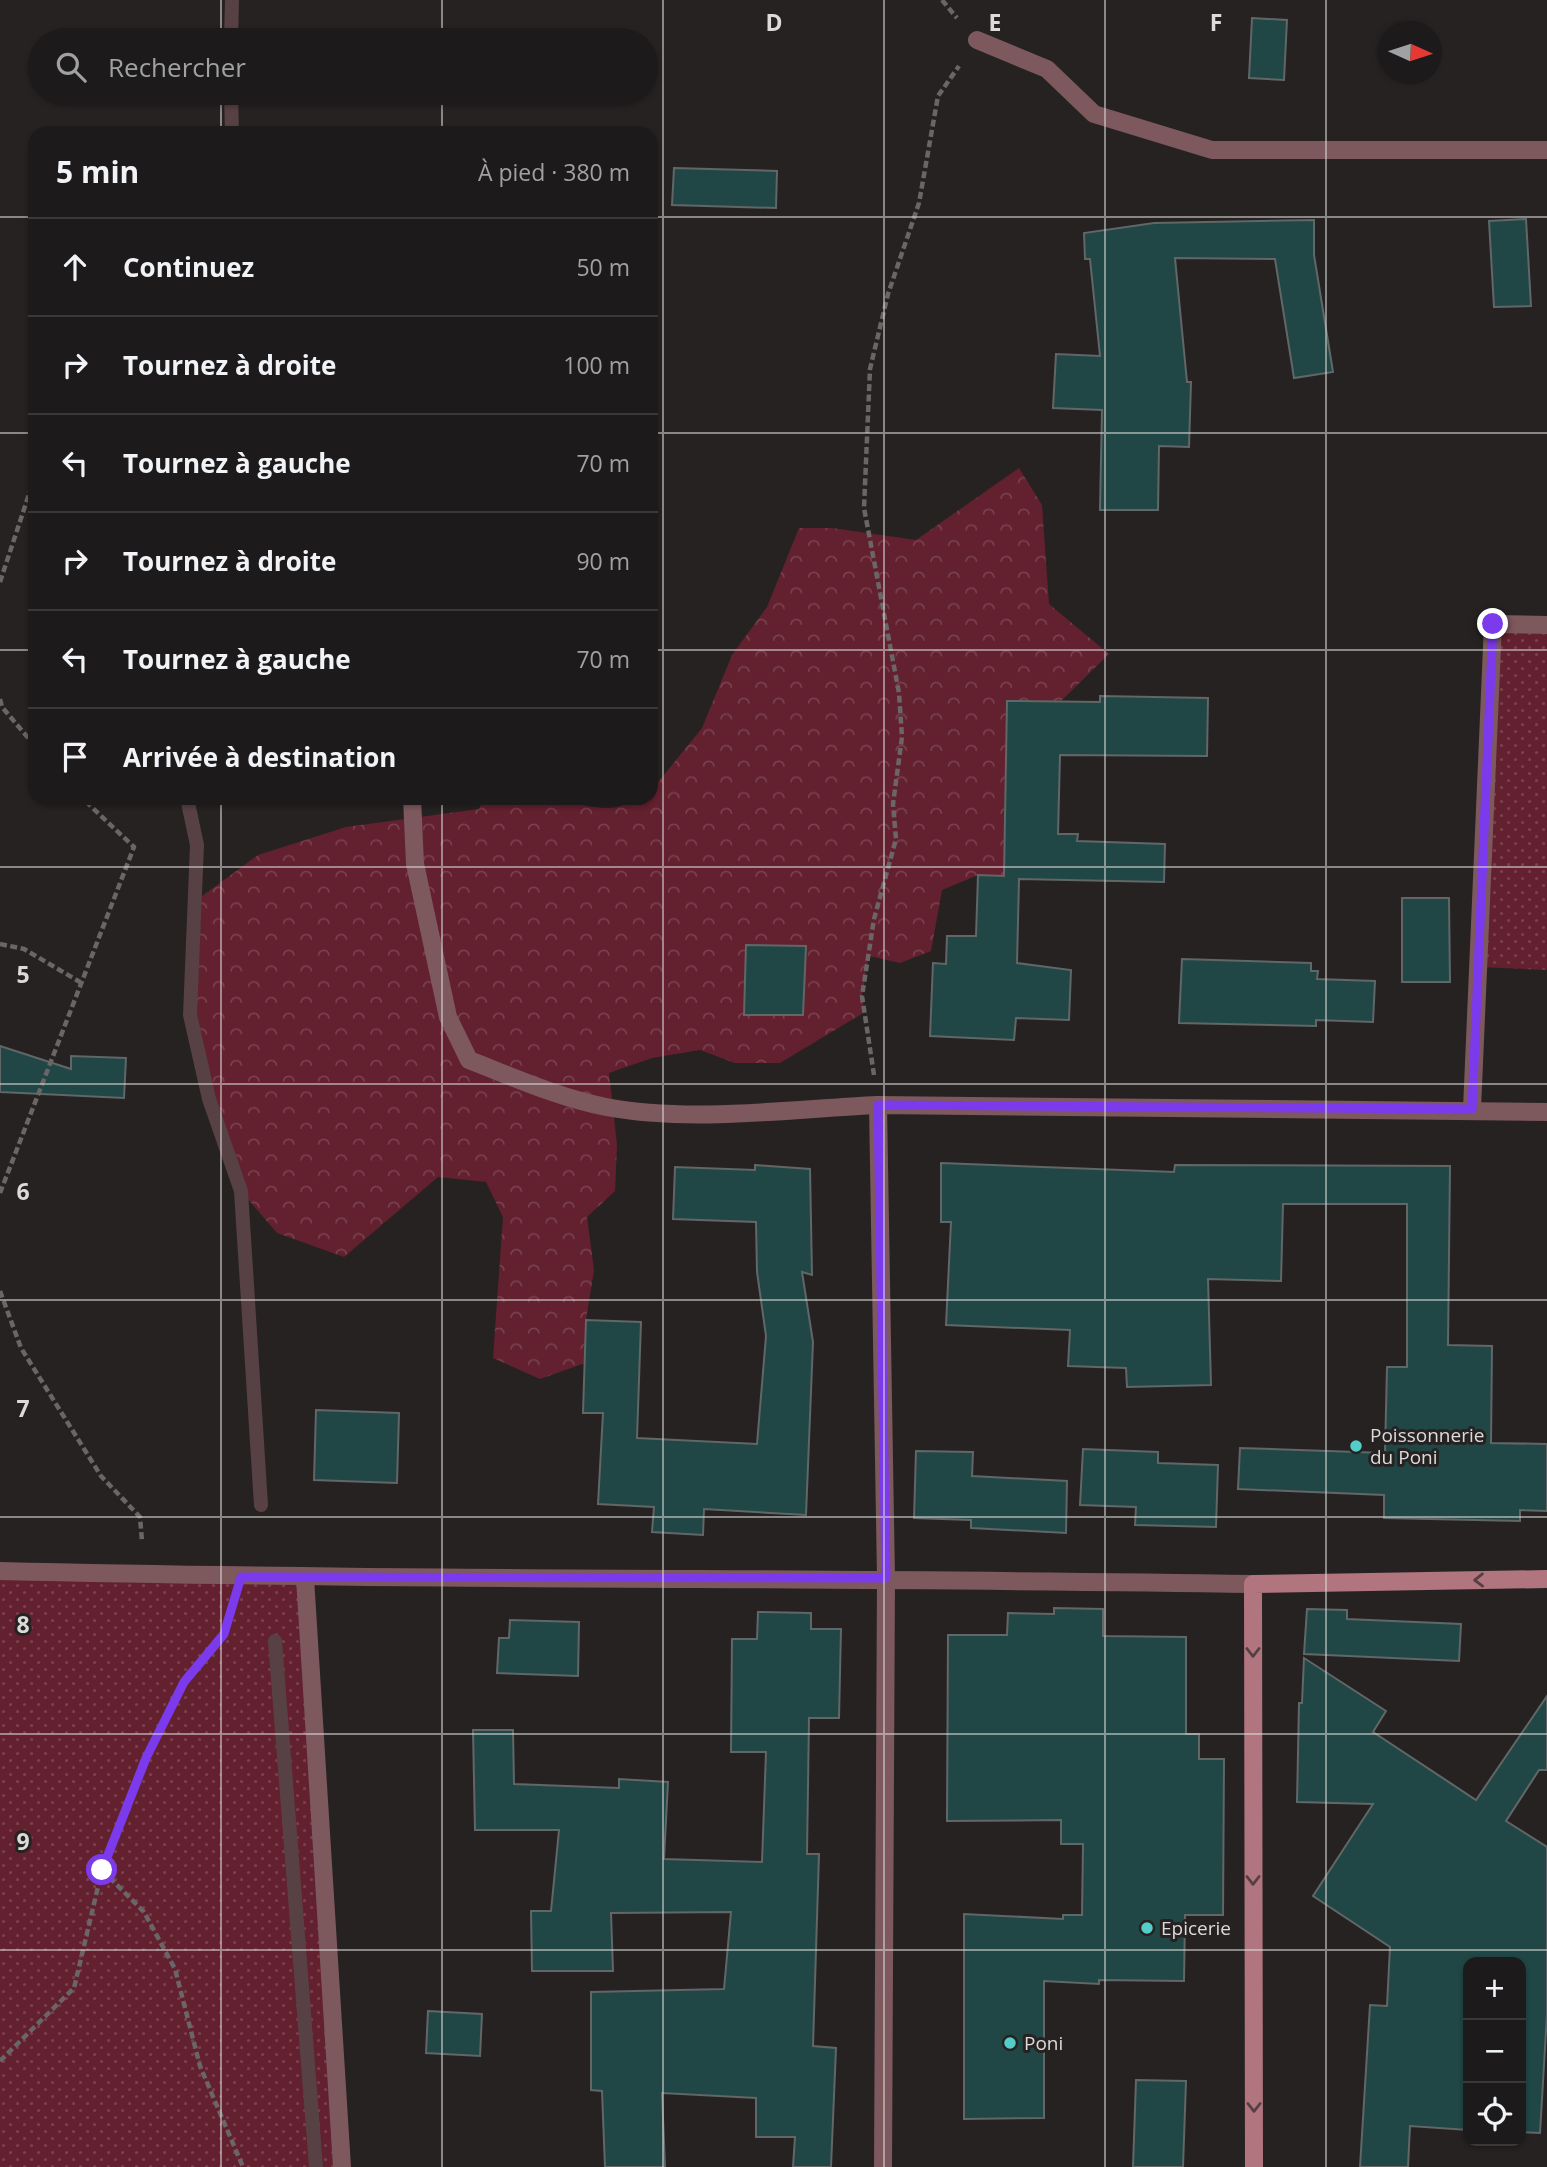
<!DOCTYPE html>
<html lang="fr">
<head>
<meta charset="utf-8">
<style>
	body { margin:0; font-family:"Open Sans",sans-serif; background:#252323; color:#f1f3f6 }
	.controls { position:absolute; right:21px; bottom:21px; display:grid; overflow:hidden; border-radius:14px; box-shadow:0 2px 5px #0004 }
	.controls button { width:63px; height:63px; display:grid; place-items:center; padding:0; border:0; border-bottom:2px solid #3a3839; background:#1c1a1a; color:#f1f3f6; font:35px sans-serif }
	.compass { position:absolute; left:1379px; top:21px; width:63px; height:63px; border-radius:50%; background:#1c1a1a; box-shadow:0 2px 5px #0004; rotate:93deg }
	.stop { position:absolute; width:21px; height:21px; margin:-16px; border:5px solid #7c3aed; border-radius:50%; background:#fff }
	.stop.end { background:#7c3aed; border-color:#fff; box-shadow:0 2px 7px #0008 }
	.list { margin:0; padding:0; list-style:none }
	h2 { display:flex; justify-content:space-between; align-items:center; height:91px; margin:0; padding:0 28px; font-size:30px }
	h2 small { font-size:23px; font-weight:400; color:#a0a1a2 }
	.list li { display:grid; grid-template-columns:46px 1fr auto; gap:21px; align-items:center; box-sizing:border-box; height:98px; padding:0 28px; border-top:2px solid #3a3839 }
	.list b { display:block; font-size:26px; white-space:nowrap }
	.list em { font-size:23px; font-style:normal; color:#a0a1a2 }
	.icon { flex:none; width:38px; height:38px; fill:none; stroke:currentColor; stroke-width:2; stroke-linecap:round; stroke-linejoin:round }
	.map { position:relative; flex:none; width:1547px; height:2167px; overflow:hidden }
	.search { position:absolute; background:#1c1a1a; box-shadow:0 2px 5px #0004; left:28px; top:28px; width:630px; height:77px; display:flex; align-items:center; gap:18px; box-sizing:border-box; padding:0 24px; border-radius:38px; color:#a0a1a2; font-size:26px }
	.panel { position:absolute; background:#1c1a1a; box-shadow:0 2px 5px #0004; left:28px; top:126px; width:630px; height:679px; border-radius:21px }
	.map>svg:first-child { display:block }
</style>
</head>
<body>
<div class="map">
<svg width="1547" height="2167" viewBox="0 0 1547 2167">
	<defs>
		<pattern id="grass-dots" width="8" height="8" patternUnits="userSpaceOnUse" patternTransform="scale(1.75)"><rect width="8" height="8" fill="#63202f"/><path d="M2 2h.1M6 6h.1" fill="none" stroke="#79404d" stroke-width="1.8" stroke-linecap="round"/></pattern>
		<pattern id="forest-crowns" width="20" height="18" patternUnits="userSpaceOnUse" patternTransform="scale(1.75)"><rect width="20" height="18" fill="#63202f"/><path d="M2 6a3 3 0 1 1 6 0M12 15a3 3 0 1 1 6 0" fill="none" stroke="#79404d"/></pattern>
	</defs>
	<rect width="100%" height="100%" fill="#262222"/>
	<g fill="url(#grass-dots)">
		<polygon points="1493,624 1547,625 1547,970 1478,967"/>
		<polygon points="0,1571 305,1578 342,2167 0,2167"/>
	</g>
	<path fill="url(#forest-crowns)" d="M1019 468 1042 505 1049 604 1109 654 1061 701H1007L1004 833H1030L1029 880 978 875 942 890 931 951 900 963 869 956 862 996 865 1012 780 1063H735L700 1050 652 1058 609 1073 617 1145 615 1191 587 1217 594 1270 586 1320 585 1363 540 1379 493 1358 503 1217 486 1182 438 1177 344 1257 277 1233 241 1191 209 1099 190 1015 194 902 258 855 346 827 479 809 484 798H566C576 806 605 810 617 807 630 804 637 798 651 798V791L702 728 732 655 767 607 799 528H832L916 540Z"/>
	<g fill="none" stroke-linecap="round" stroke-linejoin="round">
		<g stroke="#574144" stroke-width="14">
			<polyline points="231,40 232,0"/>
			<polyline points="231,93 232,133"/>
			<polyline points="187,798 197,845 190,1015 209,1099 241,1191 261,1505"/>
			<polyline points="275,1641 316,2167"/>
		</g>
	</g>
	<g fill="#204745" stroke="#616666" stroke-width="2">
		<polygon points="1252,18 1287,20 1284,80 1249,78"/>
		<polygon points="674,168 777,171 776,208 672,205"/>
		<polygon points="1526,219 1531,306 1494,307 1489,221"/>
		<polygon points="1314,220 1314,255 1333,372 1294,378 1275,259 1175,258 1187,382 1191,382 1189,447 1159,446 1158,510 1100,510 1102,410 1053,408 1056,354 1100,356 1090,259 1085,259 1084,233 1154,223"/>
		<polygon points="1100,696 1208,698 1207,756 1060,755 1058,834 1078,834 1077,841 1165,844 1164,882 1019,879 1017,963 1071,970 1069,1020 1016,1018 1014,1040 930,1036 933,963 946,964 947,936 976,936 978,875 1004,876 1007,701 1100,702"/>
		<polygon points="1402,898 1449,898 1450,982 1402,982"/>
		<polygon points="746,945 806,946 803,1015 744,1015"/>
		<polygon points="1182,959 1311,963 1311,971 1318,971 1317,979 1375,981 1373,1022 1316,1020 1316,1026 1179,1023"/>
		<polygon points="0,1046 71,1069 71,1056 126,1058 124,1098 0,1092"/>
		<polygon points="941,1163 1174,1172 1175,1165 1450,1166 1448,1345 1492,1346 1491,1443 1547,1444 1547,1511 1520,1510 1520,1521 1384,1518 1384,1495 1238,1489 1240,1448 1385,1453 1387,1367 1407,1367 1407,1204 1283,1204 1281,1281 1208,1279 1211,1385 1127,1387 1126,1368 1068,1366 1070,1330 946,1325 951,1222 941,1222"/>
		<polygon points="755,1165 810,1169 812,1275 802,1272 813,1342 806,1515 704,1509 703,1535 652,1532 654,1507 598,1504 603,1413 583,1413 586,1320 641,1322 637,1438 757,1444 766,1336 757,1272 756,1222 673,1219 675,1167 755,1170"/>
		<polygon points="316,1410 399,1413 397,1483 314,1480"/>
		<polygon points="1083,1449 1158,1452 1158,1463 1218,1465 1216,1527 1135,1525 1136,1507 1080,1505"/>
		<polygon points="916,1451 973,1452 972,1476 1067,1481 1066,1533 971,1528 971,1520 914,1518"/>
		<polygon points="1054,1608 1103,1609 1103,1636 1186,1637 1186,1734 1199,1734 1199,1759 1224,1759 1223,1915 1185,1915 1184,1981 1099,1980 1099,1984 1044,1981 1044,2118 964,2119 964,1914 1063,1919 1063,1915 1082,1915 1083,1844 1061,1844 1061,1820 947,1821 948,1635 1007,1635 1008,1613 1054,1614"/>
		<polygon points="1307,1609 1347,1610 1347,1619 1461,1624 1459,1661 1304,1654"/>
		<polygon points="758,1612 811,1613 811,1629 841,1629 839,1718 809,1718 807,1854 819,1854 813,2046 836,2048 831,2167 793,2167 795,2137 756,2137 756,2098 662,2093 665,2167 605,2167 602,2091 591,2090 591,1992 724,1989 731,1912 611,1913 613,1971 532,1971 531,1911 551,1911 559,1830 475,1830 473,1730 513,1730 514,1784 619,1788 619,1779 668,1782 664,1859 762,1862 766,1752 731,1752 732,1639 757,1639"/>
		<polygon points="510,1620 579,1622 578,1676 497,1673 499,1638 509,1638"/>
		<polygon points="1304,1658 1386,1711 1373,1732 1476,1800 1547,1696 1547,1770 1539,1770 1506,1821 1547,1847 1547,2014 1540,2133 1521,2132 1521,1962 1468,1962 1468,2130 1410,2126 1408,2167 1360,2167 1370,2005 1387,2006 1390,1947 1313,1896 1373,1804 1297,1802 1299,1703 1302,1703"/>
		<polygon points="428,2011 482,2014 480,2056 426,2053"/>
		<polygon points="1136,2080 1186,2081 1183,2167 1133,2167"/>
	</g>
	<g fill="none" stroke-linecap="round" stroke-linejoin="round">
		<g stroke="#6a6667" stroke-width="4.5" stroke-dasharray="7 3.5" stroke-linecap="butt">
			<polyline points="942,0 957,18"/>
			<polyline points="0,582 35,476"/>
			<polyline points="0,699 2,707 35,746"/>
			<polyline points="0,944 24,949 80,982"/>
			<polyline points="874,1075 862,996 874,919 896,839 893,804 902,737 899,693 864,508 870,369 888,294 919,203 938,96 959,66"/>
			<polyline points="0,1193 134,847 82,798"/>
			<polyline points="0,1291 21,1348 101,1476 140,1517 142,1541"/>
			<polyline points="102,1870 144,1912 175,1969 200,2066 243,2167"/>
			<polyline points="0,2061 74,1988 102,1870 147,1758 184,1682 224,1634 232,1608"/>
		</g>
		<path stroke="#7d585d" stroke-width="18" d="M412 798 415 864 448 1017 469 1060C513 1077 559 1098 606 1107 691 1123 791 1109 878 1105"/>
		<g stroke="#7d585d" stroke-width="18">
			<polyline points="977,40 1047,69 1094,114 1212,150 1547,150"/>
			<polyline points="1472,1109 1493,624 1547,625"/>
			<path d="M0 1571C418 1581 835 1577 1253 1584"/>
			<polyline points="305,1578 342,2167"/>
			<polyline points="883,2167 886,1578 878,1105 1547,1112"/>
		</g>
		<polyline stroke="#b0757e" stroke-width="18" points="1254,2167 1253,1584 1547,1579"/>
	</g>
	<defs><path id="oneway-chevron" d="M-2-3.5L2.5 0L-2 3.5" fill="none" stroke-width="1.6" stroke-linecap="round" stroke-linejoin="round" transform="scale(1.75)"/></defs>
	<g stroke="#563f42">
		<use href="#oneway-chevron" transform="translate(1479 1580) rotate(179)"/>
		<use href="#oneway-chevron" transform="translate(1253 1652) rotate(90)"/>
		<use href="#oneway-chevron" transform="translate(1253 1880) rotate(90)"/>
		<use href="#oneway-chevron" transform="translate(1254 2107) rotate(90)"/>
	</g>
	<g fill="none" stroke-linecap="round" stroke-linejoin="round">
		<polyline stroke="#7c3aed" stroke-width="9" points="102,1870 146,1758 184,1682 224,1634 241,1577 886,1578 878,1105 1472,1109 1493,624"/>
	</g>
	<path fill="none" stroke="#dddadb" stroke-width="2" stroke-opacity="0.55" d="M221 0V40M442 0V40M663 0V2167M884 0V2167M1105 0V2167M1326 0V2167M221 93V133M442 93V133M0 217H35M651 217H1547M0 433H35M651 433H1547M0 650H35M651 650H1547M221 798V2167M442 798V2167M0 867H1547M0 1084H1547M0 1300H1547M0 1517H1547M0 1734H1547M0 1950H1547"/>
	<g fill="#54cdc8" stroke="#262222" stroke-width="2.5">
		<circle cx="1356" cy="1446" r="7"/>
		<circle cx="1147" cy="1928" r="7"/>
		<circle cx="1010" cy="2043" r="7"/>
	</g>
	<g text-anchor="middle" stroke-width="6" stroke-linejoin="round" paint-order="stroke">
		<g font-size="19" fill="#dddadb" stroke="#262222" text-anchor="start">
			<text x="1370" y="1442">Poissonnerie<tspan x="1370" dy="22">du Poni</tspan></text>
			<text x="1161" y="1935">Epicerie</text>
			<text x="1024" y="2050">Poni</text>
		</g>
	</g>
	<g font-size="23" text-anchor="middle" font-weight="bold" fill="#dddadb" stroke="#262222" stroke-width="6" stroke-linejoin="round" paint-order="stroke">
		<text x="774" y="31">D</text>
		<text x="995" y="31">E</text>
		<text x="1216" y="31">F</text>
		<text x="23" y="983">5</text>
		<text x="23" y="1200">6</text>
		<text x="23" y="1417">7</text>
		<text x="23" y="1633">8</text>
		<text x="23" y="1850">9</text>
	</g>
</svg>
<div class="controls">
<button>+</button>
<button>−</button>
<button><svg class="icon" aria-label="locate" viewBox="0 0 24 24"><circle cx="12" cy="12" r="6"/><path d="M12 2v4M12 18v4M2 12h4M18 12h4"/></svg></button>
</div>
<svg class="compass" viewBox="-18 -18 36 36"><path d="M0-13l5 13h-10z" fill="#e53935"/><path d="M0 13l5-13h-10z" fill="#a0a1a2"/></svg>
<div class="stop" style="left:102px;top:1870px"></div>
<div class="stop end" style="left:1493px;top:624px"></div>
<div class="search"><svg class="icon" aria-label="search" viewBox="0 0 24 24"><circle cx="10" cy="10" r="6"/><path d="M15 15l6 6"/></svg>Rechercher</div>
<section class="panel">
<h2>5 min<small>À pied · 380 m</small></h2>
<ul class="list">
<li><svg class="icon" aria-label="ahead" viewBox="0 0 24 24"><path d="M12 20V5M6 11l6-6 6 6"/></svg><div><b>Continuez</b></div><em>50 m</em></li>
<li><svg class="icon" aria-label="right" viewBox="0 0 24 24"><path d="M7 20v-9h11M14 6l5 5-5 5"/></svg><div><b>Tournez à droite</b></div><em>100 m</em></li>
<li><svg class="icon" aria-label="left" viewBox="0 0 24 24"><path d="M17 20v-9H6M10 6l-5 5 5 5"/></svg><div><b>Tournez à gauche</b></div><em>70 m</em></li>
<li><svg class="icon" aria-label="right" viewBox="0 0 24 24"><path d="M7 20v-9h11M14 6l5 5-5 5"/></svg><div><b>Tournez à droite</b></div><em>90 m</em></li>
<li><svg class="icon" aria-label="left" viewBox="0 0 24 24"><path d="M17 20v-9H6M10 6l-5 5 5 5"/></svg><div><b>Tournez à gauche</b></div><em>70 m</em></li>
<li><svg class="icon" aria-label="arrive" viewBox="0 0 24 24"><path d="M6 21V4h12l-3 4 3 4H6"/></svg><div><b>Arrivée à destination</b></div></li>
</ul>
</section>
</div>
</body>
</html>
